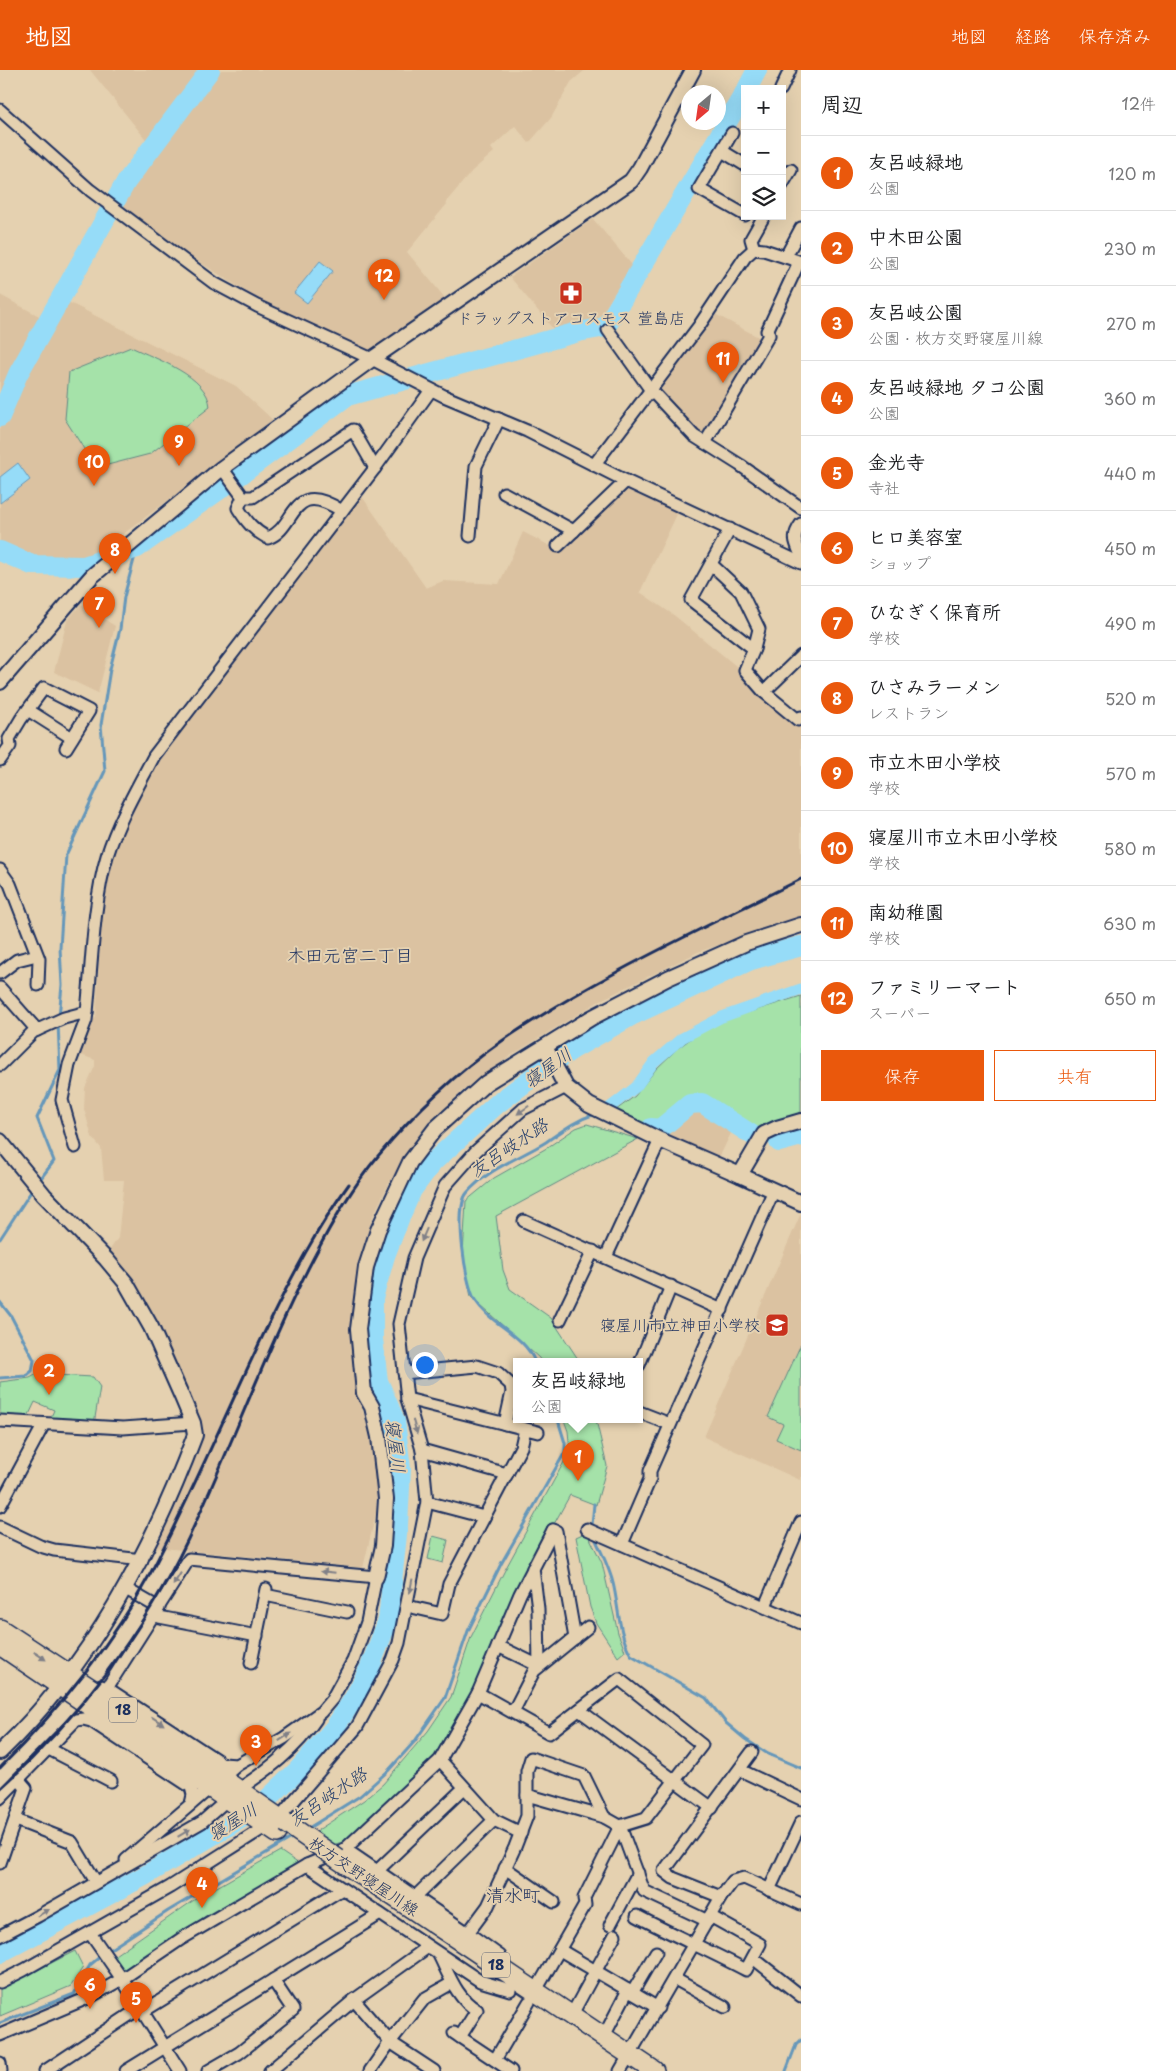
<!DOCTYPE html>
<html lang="ja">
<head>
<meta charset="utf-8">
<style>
	body { margin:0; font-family:"Playpen Sans","Klee One",sans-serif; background:#f2f2f2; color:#202124 }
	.controls { position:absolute; right:15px; top:15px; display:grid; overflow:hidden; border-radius:0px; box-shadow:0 5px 20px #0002 }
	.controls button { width:45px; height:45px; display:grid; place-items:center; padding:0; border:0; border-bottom:1px solid #e0e0e0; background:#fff; color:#202124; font:25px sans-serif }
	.compass { position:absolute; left:681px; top:15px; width:45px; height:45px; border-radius:50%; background:#fff; box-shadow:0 5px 20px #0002; rotate:209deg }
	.you { position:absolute; left:424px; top:1294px; width:18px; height:18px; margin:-12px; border:4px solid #fff; border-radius:50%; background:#1a73e8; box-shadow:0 0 0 8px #1a73e833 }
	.badge { display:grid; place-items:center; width:32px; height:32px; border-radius:50%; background:#ea580c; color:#fff; font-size:16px; font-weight:700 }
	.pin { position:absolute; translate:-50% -41px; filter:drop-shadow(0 1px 2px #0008) }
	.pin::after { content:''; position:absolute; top:26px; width:18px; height:15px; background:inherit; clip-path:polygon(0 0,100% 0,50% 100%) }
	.popup { position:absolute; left:513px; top:1288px; width:130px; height:65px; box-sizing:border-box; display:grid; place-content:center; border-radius:0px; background:#fff; filter:drop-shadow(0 1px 4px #0005); font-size:16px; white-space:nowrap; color:#757577 }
	.popup b { font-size:19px; color:#202124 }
	.popup::after { content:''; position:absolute; left:50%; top:100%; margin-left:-10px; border:10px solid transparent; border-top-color:#fff }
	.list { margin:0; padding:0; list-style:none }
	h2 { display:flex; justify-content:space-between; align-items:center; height:65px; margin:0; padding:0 20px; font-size:21px }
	h2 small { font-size:16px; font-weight:400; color:#757577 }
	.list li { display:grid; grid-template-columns:32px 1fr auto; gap:15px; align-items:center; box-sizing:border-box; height:75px; padding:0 20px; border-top:1px solid #e0e0e0 }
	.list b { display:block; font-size:19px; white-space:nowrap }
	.list p { margin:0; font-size:16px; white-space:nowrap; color:#757577 }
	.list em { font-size:16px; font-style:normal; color:#757577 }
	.actions { display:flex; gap:10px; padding:15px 20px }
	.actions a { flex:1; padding:11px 0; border:1px solid #ea580c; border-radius:0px; text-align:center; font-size:18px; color:#ea580c }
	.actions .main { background:#ea580c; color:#fff }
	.icon { flex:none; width:28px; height:28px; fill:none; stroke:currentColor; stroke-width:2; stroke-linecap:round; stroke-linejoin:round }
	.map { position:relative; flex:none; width:801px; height:2001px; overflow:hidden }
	header { display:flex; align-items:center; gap:30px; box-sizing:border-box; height:70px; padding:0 25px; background:#ea580c; color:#fff }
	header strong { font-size:24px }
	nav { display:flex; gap:28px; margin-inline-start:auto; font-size:18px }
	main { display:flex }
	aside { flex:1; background:#fff }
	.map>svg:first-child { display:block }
</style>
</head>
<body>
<header>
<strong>地図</strong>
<nav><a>地図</a><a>経路</a><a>保存済み</a></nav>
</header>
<main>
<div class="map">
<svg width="801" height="2001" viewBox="0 0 801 2001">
	<rect width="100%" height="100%" fill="#e5d1b0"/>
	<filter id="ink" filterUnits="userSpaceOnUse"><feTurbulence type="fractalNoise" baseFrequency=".02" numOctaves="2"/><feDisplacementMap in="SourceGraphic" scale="10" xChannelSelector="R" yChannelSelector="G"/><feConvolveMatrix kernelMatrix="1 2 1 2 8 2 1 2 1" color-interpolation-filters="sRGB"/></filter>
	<g filter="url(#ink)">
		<g fill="#dbc2a1">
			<polygon points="90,0 204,0 148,72"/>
			<polygon points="221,0 585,0 571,12 551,48 529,73 515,56 491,78 494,82 472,101 446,132 447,134 407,182 445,228 368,282 256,228 170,173 119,133 163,68"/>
			<polygon points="593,149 632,195 598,250 554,260 510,207"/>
			<polygon points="0,225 41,247 14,302 0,337"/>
			<polygon points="64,230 236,316 274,351 83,494 33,493 0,479 0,353 21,306"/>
			<polygon points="713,243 762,269 703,365 691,359 657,323"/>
			<polygon points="630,416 679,440 640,522 675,546 736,596 759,622 801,657 801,847 698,882 601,930 510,986 461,1022 412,1076 388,1115 373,1146 359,1190 352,1254 352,1291 359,1329 373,1374 377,1396 376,1443 363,1498 153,1477 200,1356 172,1288 158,1258 134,1213 109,1181 118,1168 124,1110 104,1110 101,1078 92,1067 84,1039 85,1018 95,996 95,990 81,985 80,976 84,964 96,947 101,854 108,809 119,771 140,724 159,689 361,425 426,518 443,511 499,514 523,462 558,480"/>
			<polygon points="81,534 115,556 98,623 54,602 67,551"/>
			<polygon points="696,1035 704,1036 733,1059 718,1090 660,1065 686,1040"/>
			<polygon points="801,1143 801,1409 800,1410 704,1367"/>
		</g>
		<g fill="#a5e2a9" stroke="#608884">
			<path d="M131 277C156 289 208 306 210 337L150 384 96 398 65 349 69 302Z"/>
			<polygon points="801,926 801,1045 763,1057 753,1064 702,1032 690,1033 659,1058 651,1058 616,1040 635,1026 656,999 678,978 703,960 734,947"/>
			<polygon points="587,1054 638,1069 496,1146 503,1200 510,1219 551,1248 580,1292 541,1292 539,1288 471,1227 463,1185 466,1131 494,1108 545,1079 576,1058"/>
			<polygon points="801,1274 801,1380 776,1369 783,1354 768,1347"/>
			<polygon points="37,1304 93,1307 100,1317 94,1354 49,1352 54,1340 35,1332 27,1349 0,1348 0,1312 30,1308"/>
			<polygon points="564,1350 596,1350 607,1396 596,1435 570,1425 542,1476 472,1627 433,1691 353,1769 332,1775 315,1762 364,1730 383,1714 428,1661 451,1627 471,1567 506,1498 570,1381 568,1361"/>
			<polygon points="587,1462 602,1493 618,1563 625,1581 618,1587 596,1553 590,1537 576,1467"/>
			<polygon points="433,1466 448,1470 443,1493 428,1489"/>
			<polygon points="280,1781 299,1794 207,1845 127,1900 120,1901 112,1887 194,1830"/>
			<polygon points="75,1881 83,1897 71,1916 0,1946 0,1919"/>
		</g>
		<g fill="#96dcf8" stroke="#6597ba">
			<polygon points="320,191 333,201 307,233 294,223"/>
			<polygon points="18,393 30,410 0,433 0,407"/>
		</g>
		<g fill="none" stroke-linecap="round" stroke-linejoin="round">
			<g stroke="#6597ba" stroke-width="3">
				<polyline points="59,947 62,915 60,878 66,785 105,701 101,655 110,599 120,559 124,527 137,478"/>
				<polyline points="38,1112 54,1091 37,1048 60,1000 58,953"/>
				<polyline points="0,1169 34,1117"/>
				<polyline points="0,1232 11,1246 34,1290 32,1301 26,1306 0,1308"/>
				<path d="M535 1292C524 1264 491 1255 475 1230 465 1214 454 1138 467 1123 487 1099 520 1088 546 1072 562 1061 576 1050 595 1044"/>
				<polyline points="592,1455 594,1434"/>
				<path d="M594 1466C601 1481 609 1497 613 1513 619 1537 618 1563 631 1585L706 1628 726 1653 745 1669 768 1684 801 1698"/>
				<polyline points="307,1759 360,1726 388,1701 415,1671 445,1628 468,1561 501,1494 565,1382 565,1373 558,1350"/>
				<polyline points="106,1882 168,1841 295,1766"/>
				<polyline points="0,1953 74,1924 90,1895 101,1886"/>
				<polyline points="786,2001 796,1975 801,1970"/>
			</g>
			<polyline stroke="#96dcf8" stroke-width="11" points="609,1038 636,1017 654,992 682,968 722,947 801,919"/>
			<g stroke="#96dcf8" stroke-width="20">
				<polyline points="747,19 757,0"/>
				<polyline points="0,347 18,304 126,112 210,0"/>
				<polyline points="0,481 32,495 84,496 137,478 243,403 347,326 578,262 606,257 745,22"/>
				<polyline points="651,1058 660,1059 690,1034 702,1033 754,1066"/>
				<polyline points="779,1072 801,1066"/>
				<polyline points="0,1883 146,1805 257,1739 297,1701 335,1657 354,1628 370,1597 388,1550 398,1455 401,1399 395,1351 378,1311 373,1269 373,1228 385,1186 400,1147 412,1120 432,1093 497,1034 534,1006 573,979 631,946 751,890 801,876"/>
			</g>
			<g stroke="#1b2f5e" stroke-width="15">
				<g id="minor">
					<polyline points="781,19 790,0"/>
					<polyline points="0,40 90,120 214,213 257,236 372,289 444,326 527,361 626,411 801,493"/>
					<polyline points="732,63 699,119 745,145"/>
					<polyline points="722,81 745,95"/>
					<polyline points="782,115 791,100"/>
					<polyline points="754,179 751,169 764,146"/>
					<polyline points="786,186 801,158"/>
					<polyline points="608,260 650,319 694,366 740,395 801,438"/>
					<polyline points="705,373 769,265 767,261 799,192"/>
					<polyline points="594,395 699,256 745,187 754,179 764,180 801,192"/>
					<polyline points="222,398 243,427 253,427 353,360 375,398"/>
					<polyline points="504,423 574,461"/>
					<path d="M243 427 238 438C246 451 254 461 268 468 297 458 290 407 342 441"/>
					<path d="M801 454C792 466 795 472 801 485"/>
					<polyline points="730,459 691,530 754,579"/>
					<polyline points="470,466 476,396 499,349"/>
					<polyline points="558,476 626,411"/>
					<polyline points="711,494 741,522 759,559 754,579 745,600 764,622 798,650 801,647"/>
					<polyline points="764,622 801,586"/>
					<polyline points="28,640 72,668"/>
					<polyline points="0,690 10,676 9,669 21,649 44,618 89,641 66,678"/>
					<polyline points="0,800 10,814 39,889 38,915"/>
					<polyline points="0,903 17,890 37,885"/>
					<polyline points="0,918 37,960"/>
					<path d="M0 995 33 962 64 948 87 942C92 893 93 833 107 786 118 751 137 718 154 686L375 398 431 320"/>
					<polyline points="75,1077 62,1030 69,995 86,950 87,942"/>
					<polyline points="524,1151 722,1240"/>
					<polyline points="606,1187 660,1070"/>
					<polyline points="560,1250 593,1181"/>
					<polyline points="639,1295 671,1216"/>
					<polyline points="404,1303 477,1296 498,1303 511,1315 512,1322 505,1354"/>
					<polyline points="407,1329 538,1362"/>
					<polyline points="639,1342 670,1354"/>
					<polyline points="0,1351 123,1358 193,1353"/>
					<polyline points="422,1380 507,1404"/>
					<polyline points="427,1432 484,1447"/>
					<polyline points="0,1436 44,1354"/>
					<polyline points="0,1457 40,1476 54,1480 142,1490"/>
					<polyline points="587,1459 801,1553"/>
					<polyline points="553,1460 556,1461 575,1568"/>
					<polyline points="622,1474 650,1409 650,1401 774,1120"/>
					<polyline points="126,1519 159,1538"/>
					<polyline points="265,1525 347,1542"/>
					<polyline points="407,1536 442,1544 449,1514 521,1377 525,1359"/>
					<polyline points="765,1536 801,1452"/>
					<polyline points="154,1546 257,1566"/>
					<polyline points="498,1576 539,1596 538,1539 533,1498"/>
					<polyline points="251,1593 266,1519"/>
					<polyline points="101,1616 107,1618 223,1694 237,1695"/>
					<polyline points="107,1618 189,1489 376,1507 367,1552 353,1591 332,1629 321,1642 284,1668 237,1695 229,1702"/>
					<polyline points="478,1623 549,1663 619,1609 702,1675 646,1748 620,1756 584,1828 585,1835 535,1922"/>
					<polyline points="579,1640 712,1738"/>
					<polyline points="513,1642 534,1601 588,1557"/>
					<polyline points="49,1679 111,1711"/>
					<polyline points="440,1690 494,1750 521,1763"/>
					<polyline points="740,1700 801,1729"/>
					<path d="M238 1720C268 1700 296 1679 316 1649"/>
					<polyline points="527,1725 604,1747 620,1756 644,1821 708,1851"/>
					<polyline points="0,1728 76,1650 83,1649 91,1651 191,1717 193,1725 191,1734"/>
					<polyline points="16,1750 72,1772 96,1812"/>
					<polyline points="345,1779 468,1863"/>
					<polyline points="126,1790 204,1723"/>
					<polyline points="0,1793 26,1718 19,1710"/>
					<polyline points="307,1795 480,1911 510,1920"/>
					<polyline points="505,1798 554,1832"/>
					<polyline points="377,1801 464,1718"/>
					<polyline points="769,1820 801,1752"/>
					<polyline points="415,1827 494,1750"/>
					<polyline points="721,1827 673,1808 664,1801 752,1682"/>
					<path d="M637 1846C673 1865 710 1881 746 1900L760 1874 710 1846"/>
					<polyline points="610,1855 638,1803"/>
					<polyline points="90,1863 122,1909 180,2001"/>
					<polyline points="0,1866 38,1846 202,1752 228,1729"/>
					<polyline points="560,1880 658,1938"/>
					<path d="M439 1885C449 1905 457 1929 477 1940L460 1967"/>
					<polyline points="753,1888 801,1926"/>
					<polyline points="503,1900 500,1886 468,1863 488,1836 515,1777 527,1746 527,1701 531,1688 584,1706 604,1747"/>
					<polyline points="675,1909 725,1937"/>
					<polyline points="0,1912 24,1900 170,1817 279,1748 357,1657 393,1590 399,1573 427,1432 422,1380 407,1329 399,1254 414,1188 445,1116 476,1081 523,1039 566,1017"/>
					<polyline points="632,1923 656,1882"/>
					<polyline points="354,1930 390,1972 434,2001"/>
					<polyline points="142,1942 342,1819"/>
					<polyline points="571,1946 615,1865"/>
					<polyline points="454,1963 511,2001"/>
					<polyline points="0,1965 90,1927 122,1909 181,1869 307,1795 345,1779 440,1690 478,1623 520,1524 553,1460"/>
					<polyline points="603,1968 628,1920"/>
					<polyline points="495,1990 529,1932"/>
					<polyline points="0,1993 1,2001"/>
					<polyline points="45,2001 140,1938"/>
					<polyline points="126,2001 380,1844"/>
					<polyline points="208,2001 239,1983 293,1940 273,1910"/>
					<polyline points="270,2001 354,1930 428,1877"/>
					<polyline points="370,2001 390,1972 424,1929 452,1913"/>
					<polyline points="620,2001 721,1827 733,1811 744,1808 801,1834"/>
				</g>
			</g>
			<g stroke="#1b2f5e" stroke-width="18">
				<g id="tertiary">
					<polyline points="0,612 92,506 222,398 372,289 631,111 640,98 693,0"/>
					<polyline points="545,977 566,1017 589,1035 660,1070 740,1105 764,1064 777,1058 801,1051"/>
					<path d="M0 1071 44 1125 106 1189 126 1213 151 1257 182 1327 193 1353 195 1365C151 1482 91 1595 0 1682"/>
					<polyline points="740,1105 801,1133"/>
					<polyline points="376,1507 383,1476 386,1429 379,1367 372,1337 364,1323 358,1259 366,1197 378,1160 410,1092 435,1059 486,1013 591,948 668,908 746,873 801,855"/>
				</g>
			</g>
			<g stroke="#1b2f5e" stroke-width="22">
				<g id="primary">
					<polyline points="0,1559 125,1641 286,1753"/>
					<polyline points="0,1575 277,1763"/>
					<polyline points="338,1789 654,2001"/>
				</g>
			</g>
			<use href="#minor" stroke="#e5d1b0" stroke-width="11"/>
			<use href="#tertiary" stroke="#e5d1b0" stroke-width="14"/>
			<use href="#primary" stroke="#e5d1b0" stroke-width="19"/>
			<g stroke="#1b2f5e" stroke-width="3">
				<path d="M0 1698C58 1640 111 1576 150 1504 193 1423 228 1337 268 1255 292 1206 317 1158 349 1114"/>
				<path d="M0 1719C77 1649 143 1563 188 1469 232 1376 266 1279 314 1187 332 1153 352 1117 378 1086 414 1043 456 1003 502 971 596 907 700 860 801 809"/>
			</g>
			<g stroke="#1b2f5e" stroke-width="22" stroke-linecap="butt">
				<polyline id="primary-bridge" points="286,1753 338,1789"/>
			</g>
			<use href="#primary-bridge" stroke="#e5d1b0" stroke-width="19"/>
		</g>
		<defs><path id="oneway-solid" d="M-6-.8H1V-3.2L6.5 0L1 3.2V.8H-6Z" transform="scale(1.25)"/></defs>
		<g fill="#808087">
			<use href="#oneway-solid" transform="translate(523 1040) rotate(145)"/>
			<use href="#oneway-solid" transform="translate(424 1165) rotate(113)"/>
			<use href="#oneway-solid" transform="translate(415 1357) rotate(73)"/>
			<use href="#oneway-solid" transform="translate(328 1502) rotate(-174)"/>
			<use href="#oneway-solid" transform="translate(177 1509) rotate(122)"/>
			<use href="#oneway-solid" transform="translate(411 1516) rotate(101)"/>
			<use href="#oneway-solid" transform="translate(40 1586) rotate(34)"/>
			<use href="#oneway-solid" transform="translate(158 1651) rotate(33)"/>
			<use href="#oneway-solid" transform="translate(285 1667) rotate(-33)"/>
			<use href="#oneway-solid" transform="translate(184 1763) rotate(-31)"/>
			<use href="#oneway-solid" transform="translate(43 1843) rotate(-30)"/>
		</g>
	</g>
	<defs>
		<g id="pharmacy-square" transform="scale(1.25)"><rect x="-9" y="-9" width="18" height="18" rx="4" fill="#c8321e" stroke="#e5d1b0"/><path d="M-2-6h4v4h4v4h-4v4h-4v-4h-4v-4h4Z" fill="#fff"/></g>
		<g id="school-square" transform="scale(1.25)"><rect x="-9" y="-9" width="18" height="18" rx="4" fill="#c8321e" stroke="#e5d1b0"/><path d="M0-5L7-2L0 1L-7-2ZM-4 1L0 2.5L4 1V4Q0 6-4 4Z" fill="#fff"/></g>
	</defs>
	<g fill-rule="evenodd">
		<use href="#pharmacy-square" x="571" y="223"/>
		<use href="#school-square" x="777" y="1255"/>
	</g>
	<g text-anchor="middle" stroke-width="4" stroke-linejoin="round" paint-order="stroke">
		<g fill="#e5d1b0" stroke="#586077" stroke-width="1">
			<rect x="109" y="1627.5" width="28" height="25" rx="4"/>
			<rect x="482" y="1882.5" width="28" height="25" rx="4"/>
		</g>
		<g font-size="15" font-weight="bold" fill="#1b2f5e">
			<text x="123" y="1645">18</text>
			<text x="496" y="1900">18</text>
		</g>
		<g font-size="16" fill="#1b2f5e" stroke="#e5d1b0">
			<text x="571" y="254">ドラッグストアコスモス 萱島店</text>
			<text x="760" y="1261" text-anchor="end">寝屋川市立神田小学校</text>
		</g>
		<g font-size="16" fill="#1b2f5e" stroke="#e5d1b0">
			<text transform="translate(364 1806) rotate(34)" y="6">枚方交野寝屋川線</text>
		</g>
		<g font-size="18" fill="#1b2f5e" stroke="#e5d1b0">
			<text x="350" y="892">木田元宮二丁目</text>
			<text x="513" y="1832">清水町</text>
		</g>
		<g font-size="18" font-style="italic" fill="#27406d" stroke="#e5d1b0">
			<text transform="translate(548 998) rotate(-36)" y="6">寝屋川</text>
			<text transform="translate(509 1078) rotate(-34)" y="6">友呂岐水路</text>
			<text transform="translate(395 1376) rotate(83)" y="6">寝屋川</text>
			<text transform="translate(328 1727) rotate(-34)" y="6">友呂岐水路</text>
			<text transform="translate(233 1752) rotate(-32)" y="6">寝屋川</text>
		</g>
	</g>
</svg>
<div class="controls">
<button>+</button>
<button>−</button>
<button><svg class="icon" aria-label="layers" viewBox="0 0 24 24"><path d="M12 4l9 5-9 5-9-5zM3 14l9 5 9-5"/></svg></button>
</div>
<svg class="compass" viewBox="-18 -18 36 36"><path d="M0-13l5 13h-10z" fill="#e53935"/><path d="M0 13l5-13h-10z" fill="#757577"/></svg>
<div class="you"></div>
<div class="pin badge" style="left:578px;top:1411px">1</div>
<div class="popup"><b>友呂岐緑地</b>公園</div>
<div class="pin badge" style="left:49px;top:1325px">2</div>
<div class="pin badge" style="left:256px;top:1696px">3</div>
<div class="pin badge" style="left:202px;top:1838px">4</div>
<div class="pin badge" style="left:136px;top:1953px">5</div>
<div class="pin badge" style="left:90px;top:1939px">6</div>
<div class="pin badge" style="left:99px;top:558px">7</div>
<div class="pin badge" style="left:115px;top:504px">8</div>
<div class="pin badge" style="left:179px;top:396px">9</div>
<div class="pin badge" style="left:94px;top:416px">10</div>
<div class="pin badge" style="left:723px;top:313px">11</div>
<div class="pin badge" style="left:384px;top:230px">12</div>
</div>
<aside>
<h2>周辺<small>12件</small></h2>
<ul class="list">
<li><span class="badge">1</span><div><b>友呂岐緑地</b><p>公園</p></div><em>120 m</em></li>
<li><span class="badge">2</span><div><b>中木田公園</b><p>公園</p></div><em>230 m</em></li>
<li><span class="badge">3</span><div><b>友呂岐公園</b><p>公園 · 枚方交野寝屋川線</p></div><em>270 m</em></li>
<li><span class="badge">4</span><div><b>友呂岐緑地 タコ公園</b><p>公園</p></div><em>360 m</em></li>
<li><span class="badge">5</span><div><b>金光寺</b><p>寺社</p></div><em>440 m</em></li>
<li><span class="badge">6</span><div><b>ヒロ美容室</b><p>ショップ</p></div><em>450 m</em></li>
<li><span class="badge">7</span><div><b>ひなぎく保育所</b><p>学校</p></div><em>490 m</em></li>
<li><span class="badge">8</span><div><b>ひさみラーメン</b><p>レストラン</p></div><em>520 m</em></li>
<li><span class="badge">9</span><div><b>市立木田小学校</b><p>学校</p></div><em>570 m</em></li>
<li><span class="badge">10</span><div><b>寝屋川市立木田小学校</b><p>学校</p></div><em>580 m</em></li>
<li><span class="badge">11</span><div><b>南幼稚園</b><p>学校</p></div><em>630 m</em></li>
<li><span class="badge">12</span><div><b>ファミリーマート</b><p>スーパー</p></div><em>650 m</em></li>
</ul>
<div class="actions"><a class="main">保存</a><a>共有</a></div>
</aside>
</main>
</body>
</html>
